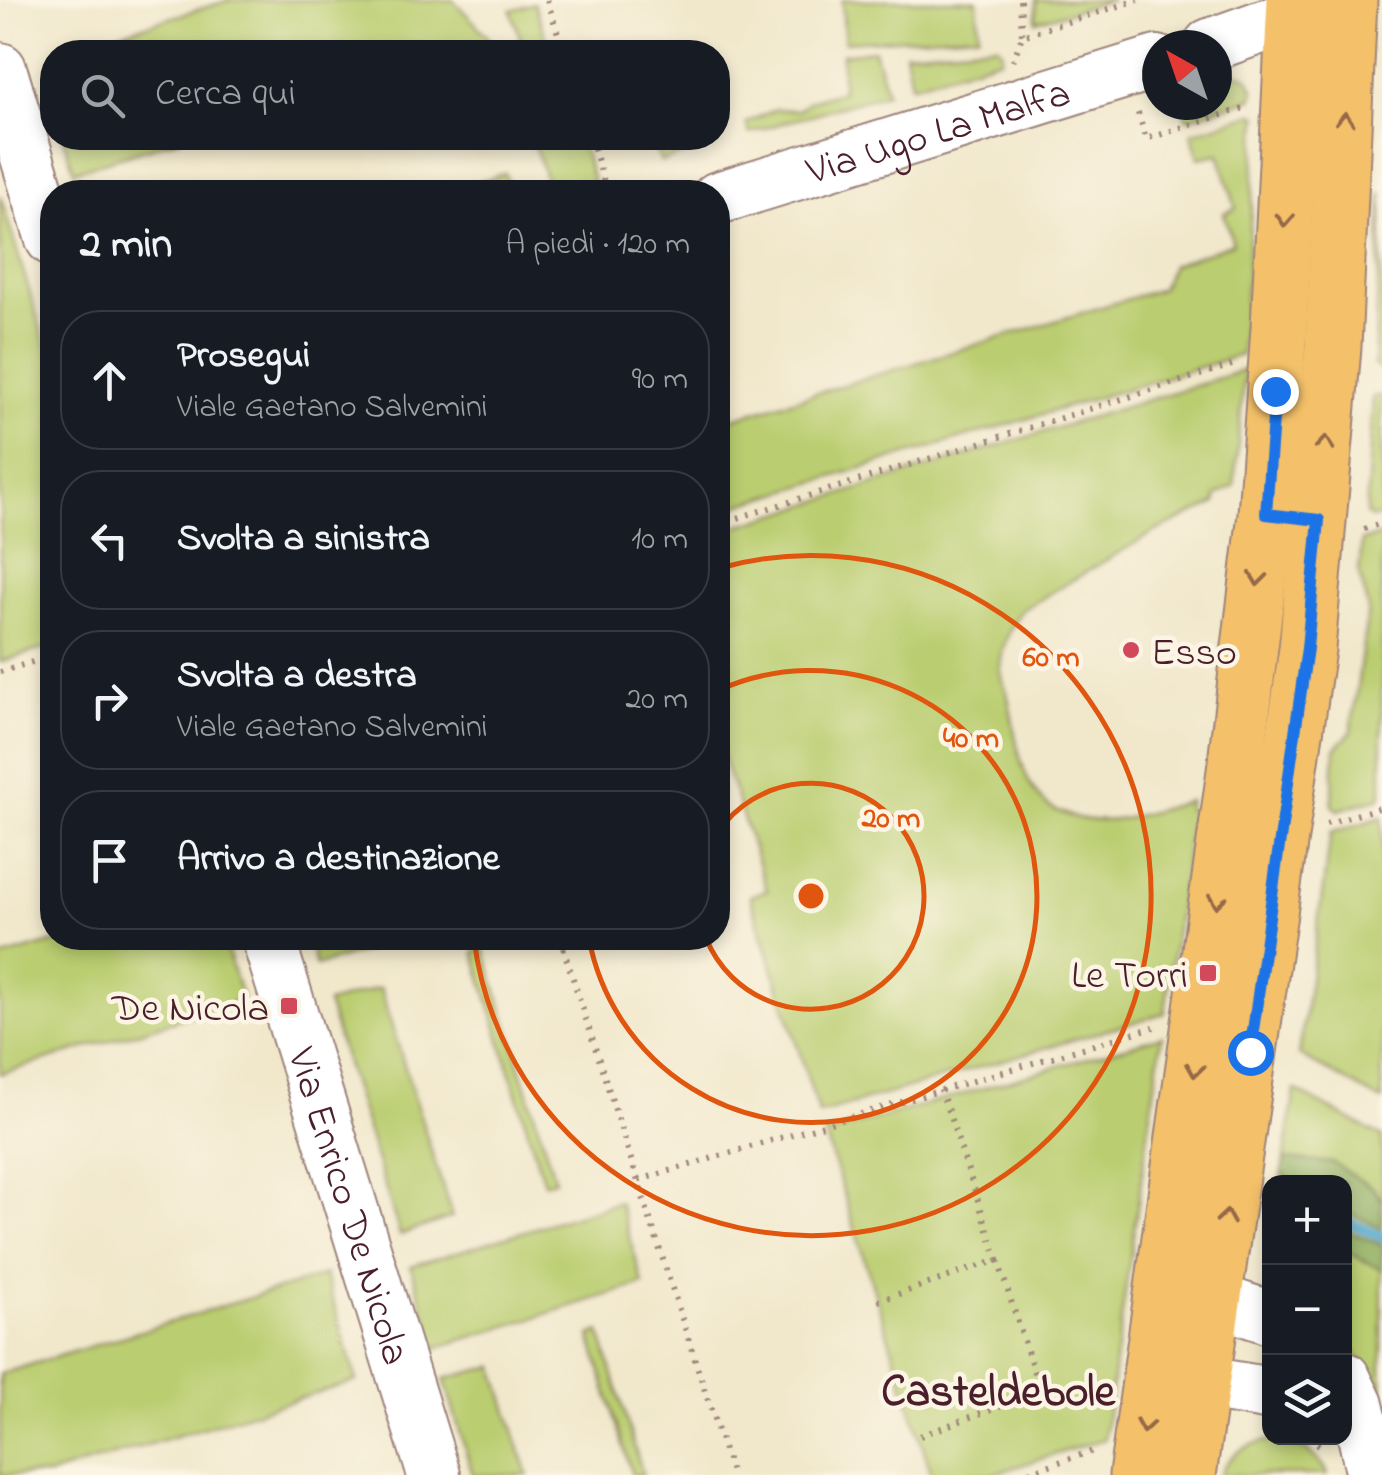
<!DOCTYPE html>
<html lang="it">
<head>
<meta charset="utf-8">
<style>
	body { margin:0; font-family:"Indie Flower",sans-serif; background:#20242c; color:#f1f3f6 }
	.controls { position:absolute; right:30px; bottom:30px; display:grid; overflow:hidden; border-radius:20px; box-shadow:0 5px 15px #0003 }
	.controls button { width:90px; height:90px; display:grid; place-items:center; padding:0; border:0; border-bottom:2px solid #363941; background:#171b24; color:#f1f3f6; font:50px sans-serif }
	.compass { position:absolute; left:1142px; top:30px; width:90px; height:90px; border-radius:50%; background:#171b24; box-shadow:0 5px 15px #0003; rotate:320deg }
	.stop { position:absolute; width:30px; height:30px; margin:-22px; border:8px solid #1a73e8; border-radius:50%; background:#fff }
	.stop.end { background:#1a73e8; border-color:#fff; box-shadow:0 2px 10px #0008 }
	.list { margin:0; padding:0; list-style:none }
	h2 { display:flex; justify-content:space-between; align-items:center; height:130px; margin:0; padding:0 40px; font-size:42px }
	h2 small { font-size:32px; font-weight:400; color:#9ea1a6 }
	.list li { display:grid; grid-template-columns:65px 1fr auto; gap:30px; align-items:center; box-sizing:border-box; height:140px; margin:0 20px 20px; padding:0 20px; border:2px solid #363941; border-radius:40px }
	.list b { display:block; font-size:38px; white-space:nowrap }
	.list p { margin:0; font-size:32px; white-space:nowrap; color:#9ea1a6 }
	.list em { font-size:32px; font-style:normal; color:#9ea1a6 }
	.icon { flex:none; width:55px; height:55px; fill:none; stroke:currentColor; stroke-width:2; stroke-linecap:round; stroke-linejoin:round }
	.map { position:relative; flex:none; width:1382px; height:1475px; overflow:hidden }
	.search { position:absolute; background:#171b24; box-shadow:0 5px 15px #0003; left:40px; top:40px; width:690px; height:110px; display:flex; align-items:center; gap:25px; box-sizing:border-box; padding:0 35px; border-radius:40px; color:#9ea1a6; font-size:38px }
	.panel { position:absolute; background:#171b24; box-shadow:0 5px 15px #0003; left:40px; top:180px; width:690px; height:770px; border-radius:40px }
	.map>svg:first-child { display:block }
</style>
</head>
<body>
<div class="map">
<svg width="1382" height="1475" viewBox="0 0 1382 1475">
	<rect width="100%" height="100%" fill="#fcf5e5"/>
	<filter id="ink" filterUnits="userSpaceOnUse"><feTurbulence type="fractalNoise" baseFrequency=".01" numOctaves="2"/><feDisplacementMap in="SourceGraphic" scale="20" xChannelSelector="R" yChannelSelector="G"/><feConvolveMatrix kernelMatrix="1 2 1 2 8 2 1 2 1" color-interpolation-filters="sRGB"/></filter>
	<filter id="wash" filterUnits="userSpaceOnUse"><feTurbulence type="fractalNoise" baseFrequency=".0048" numOctaves="4" result="noise"/><feDisplacementMap in="SourceGraphic" scale="40" xChannelSelector="R" yChannelSelector="G"/><feGaussianBlur stdDeviation="2.25" result="paint"/><feColorMatrix in="noise" values="0 0 0 0 0 0 0 0 0 0 0 0 0 0 0 0 0 1.4 0 .05"/><feComposite in="paint" operator="in"/></filter>
	<g filter="url(#wash)">
		<rect width="100%" height="100%" fill="#f1e8cc"/>
		<g fill="#bacd70" stroke="#82764e" stroke-width="2.5">
			<polygon points="230,0 453,0 488,37 490,44 461,52 56,52"/>
			<polygon points="842,0 977,0 979,34 845,42"/>
			<polygon points="1036,0 1112,0 1036,21"/>
			<polygon points="534,3 551,52 509,52 523,47 511,10"/>
			<polygon points="997,45 1002,51 1001,58 911,85 905,52"/>
			<polygon points="874,50 887,93 749,133 746,123 776,109 799,110 809,101 842,91 842,54"/>
			<polygon points="1233,73 1247,76 1254,88 1253,98 1187,119 1182,105 1217,105 1217,78"/>
			<polygon points="1254,113 1258,115 1241,355 718,511 718,412 721,422 1161,289 1172,265 1233,243 1224,213 1236,208 1219,154 1199,158 1191,133"/>
			<polygon points="63,138 182,138 74,171"/>
			<polygon points="532,138 579,138 597,192 550,192"/>
			<polygon points="650,138 704,138 707,147 661,162"/>
			<polygon points="505,173 511,192 471,192 468,185"/>
			<polygon points="1382,192 1382,371 1374,365"/>
			<polygon points="0,195 52,365 52,646 0,662"/>
			<path d="M1245 370 1234 486 1216 496V503L1154 532 1022 610C1010 626 998 653 1001 675 1002 682 1007 690 1008 697 1017 736 1018 795 1060 812 1106 832 1145 813 1189 801L1187 809 1192 811 1165 1013 819 1114 750 896 767 890 718 743V532Z"/>
			<polygon points="1382,395 1382,516 1373,518 1366,515 1373,397"/>
			<polygon points="1382,535 1382,797 1338,810 1332,805 1335,749 1351,732 1368,609 1359,573 1362,541"/>
			<polygon points="1382,817 1382,1101 1299,1055 1331,833"/>
			<polygon points="68,938 223,938 242,1000 0,1074 0,958"/>
			<polygon points="307,938 408,938 316,966"/>
			<polygon points="484,949 555,1180 544,1183 474,952"/>
			<polygon points="380,988 452,1217 400,1235 327,1003"/>
			<polygon points="1162,1036 1104,1439 990,1475 932,1475 825,1134"/>
			<polygon points="1295,1090 1382,1137 1382,1392 1345,1338 1344,1182 1281,1182"/>
			<polygon points="619,1202 643,1284 436,1348 411,1266"/>
			<polygon points="325,1275 357,1381 48,1475 0,1475 0,1374"/>
			<polygon points="600,1332 643,1475 632,1475 590,1336"/>
			<polygon points="495,1366 497,1376 528,1475 473,1475 444,1379"/>
			<path d="M1267 1441C1295 1441 1315 1450 1328 1475H1220C1229 1454 1245 1445 1267 1441Z"/>
		</g>
		<g fill="#93b062" stroke="#6e6846" stroke-width="2.5">
			<polygon points="1284,1159 1333,1163 1373,1188 1382,1201 1382,1229 1345,1210 1344,1182 1296,1182 1282,1173"/>
			<polygon points="1345,1230 1382,1245 1382,1270 1345,1251"/>
		</g>
		<g fill="none" stroke-linecap="round" stroke-linejoin="round">
			<polyline stroke="#54a9d0" stroke-width="11" points="1344,1220 1382,1237"/>
		</g>
	</g>
	<g filter="url(#ink)">
		<g fill="none" stroke-linecap="round" stroke-linejoin="round">
			<g stroke="#9e847c" stroke-width="56">
				<g id="minor">
					<polyline points="1210,45 1331,2"/>
					<polyline points="0,69 52,239"/>
					<path id="s1" d="M718 198 1157 62"/>
					<path id="s2" d="M268 938 434 1475"/>
					<path d="M1270 1318C1217 1299 1201 1292 1158 1335 1189 1391 1213 1382 1270 1394"/>
					<polyline points="1344,1378 1357,1405 1373,1475"/>
				</g>
			</g>
			<g stroke="#9e847c" stroke-width="59">
				<g id="major">
					<polyline points="1137,1475 1235,771 1266,514 1279,328 1295,0"/>
					<polyline points="1188,1475 1307,649 1333,347 1349,0"/>
				</g>
			</g>
			<g stroke="#9e847c" stroke-width="6" stroke-dasharray="2.5 8" stroke-linecap="butt">
				<polyline points="547,0 564,52"/>
				<polyline points="1020,0 1022,36"/>
				<polyline points="1013,61 1022,36 1138,0"/>
				<polyline points="1138,113 1146,139 1247,107"/>
				<polyline points="591,138 607,192"/>
				<polyline points="718,524 1232,365"/>
				<polyline points="1364,529 1382,523"/>
				<polyline points="0,672 52,656"/>
				<polyline points="1326,824 1382,807"/>
				<polyline points="560,938 732,1475"/>
				<polyline points="639,1180 1154,1027"/>
				<polyline points="878,1301 998,1260 941,1090"/>
				<polyline points="920,1436 1040,1391 998,1260"/>
				<polyline points="1308,1438 1321,1446"/>
				<polyline points="1019,1475 1096,1450"/>
			</g>
			<use href="#minor" stroke="#fff" stroke-width="52"/>
			<use href="#major" stroke="#f4c16b" stroke-width="55"/>
		</g>
		<defs><path id="oneway-chevron" d="M-2-3.5L2.5 0L-2 3.5" fill="none" stroke-width="1.6" stroke-linecap="round" stroke-linejoin="round" transform="scale(2.5)"/></defs>
		<g stroke="#966848">
			<use href="#oneway-chevron" transform="translate(1345 119) rotate(-87)"/>
			<use href="#oneway-chevron" transform="translate(1285 220) rotate(93)"/>
			<use href="#oneway-chevron" transform="translate(1325 443) rotate(-85)"/>
			<use href="#oneway-chevron" transform="translate(1258 579) rotate(97)"/>
			<use href="#oneway-chevron" transform="translate(1217 901) rotate(98)"/>
			<use href="#oneway-chevron" transform="translate(1195 1070) rotate(98)"/>
			<use href="#oneway-chevron" transform="translate(1226 1217) rotate(-81)"/>
			<use href="#oneway-chevron" transform="translate(1144 1426) rotate(99)"/>
		</g>
	</g>
	<g fill="none" stroke-linecap="round" stroke-linejoin="round" filter="url(#ink)">
		<polyline stroke="#1a73e8" stroke-width="12" points="1250,1052 1307,648 1319,520 1266,514 1275,391"/>
	</g>
	<g fill="none" stroke="#e0560e" stroke-width="5">
		<path d="M718 832A113 113 0 1 1 706 938"/>
		<path d="M719 690A226 226 0 1 1 589 939"/>
		<path d="M720 568A340 340 0 1 1 474 940"/>
	</g>
	<g fill="#d1495b" stroke="#fcf5e5" stroke-width="4">
		<circle cx="1131" cy="650" r="10"/>
		<rect x="1198" y="963" width="20" height="20" rx="5"/>
		<rect x="279" y="996" width="20" height="20" rx="5"/>
	</g>
	<g text-anchor="middle" stroke-width="9" stroke-linejoin="round" paint-order="stroke">
		<g font-size="40" fill="#4a1f2b" stroke="#fcf5e5">
			<text dy="14" stroke="none"><textPath href="#s1" startOffset="230">Via Ugo La Malfa</textPath></text>
			<text dy="14" stroke="none"><textPath href="#s2" startOffset="280">Via Enrico De Nicola</textPath></text>
		</g>
		<g font-size="40" fill="#4a1f2b" stroke="#fcf5e5" text-anchor="end">
			<text x="1151" y="664" text-anchor="start">Esso</text>
			<text x="1188" y="987">Le Torri</text>
			<text x="269" y="1020">De Nicola</text>
		</g>
		<g font-size="45" font-weight="bold" fill="#4a1f2b" stroke="#fcf5e5">
			<text x="998" y="1405">Casteldebole</text>
		</g>
	</g>
	<circle cx="811" cy="896" r="15" fill="#e0560e" stroke="#fcf5e5" stroke-width="5"/>
	<g font-size="30" text-anchor="middle" font-weight="bold" fill="#e0560e" stroke="#fcf5e5" stroke-width="9" stroke-linejoin="round" paint-order="stroke">
		<text x="1051" y="666">60 m</text>
		<text x="971" y="747">40 m</text>
		<text x="891" y="827">20 m</text>
	</g>
</svg>
<div class="controls">
<button>+</button>
<button>−</button>
<button><svg class="icon" aria-label="layers" viewBox="0 0 24 24"><path d="M12 4l9 5-9 5-9-5zM3 14l9 5 9-5"/></svg></button>
</div>
<svg class="compass" viewBox="-18 -18 36 36"><path d="M0-13l5 13h-10z" fill="#e53935"/><path d="M0 13l5-13h-10z" fill="#9ea1a6"/></svg>
<div class="stop" style="left:1250px;top:1052px"></div>
<div class="stop end" style="left:1275px;top:391px"></div>
<div class="search"><svg class="icon" aria-label="search" viewBox="0 0 24 24"><circle cx="10" cy="10" r="6"/><path d="M15 15l6 6"/></svg>Cerca qui</div>
<section class="panel">
<h2>2 min<small>A piedi · 120 m</small></h2>
<ul class="list">
<li><svg class="icon" aria-label="ahead" viewBox="0 0 24 24"><path d="M12 20V5M6 11l6-6 6 6"/></svg><div><b>Prosegui</b><p>Viale Gaetano Salvemini</p></div><em>90 m</em></li>
<li><svg class="icon" aria-label="left" viewBox="0 0 24 24"><path d="M17 20v-9H6M10 6l-5 5 5 5"/></svg><div><b>Svolta a sinistra</b></div><em>10 m</em></li>
<li><svg class="icon" aria-label="right" viewBox="0 0 24 24"><path d="M7 20v-9h11M14 6l5 5-5 5"/></svg><div><b>Svolta a destra</b><p>Viale Gaetano Salvemini</p></div><em>20 m</em></li>
<li><svg class="icon" aria-label="arrive" viewBox="0 0 24 24"><path d="M6 21V4h12l-3 4 3 4H6"/></svg><div><b>Arrivo a destinazione</b></div></li>
</ul>
</section>
</div>
</body>
</html>
